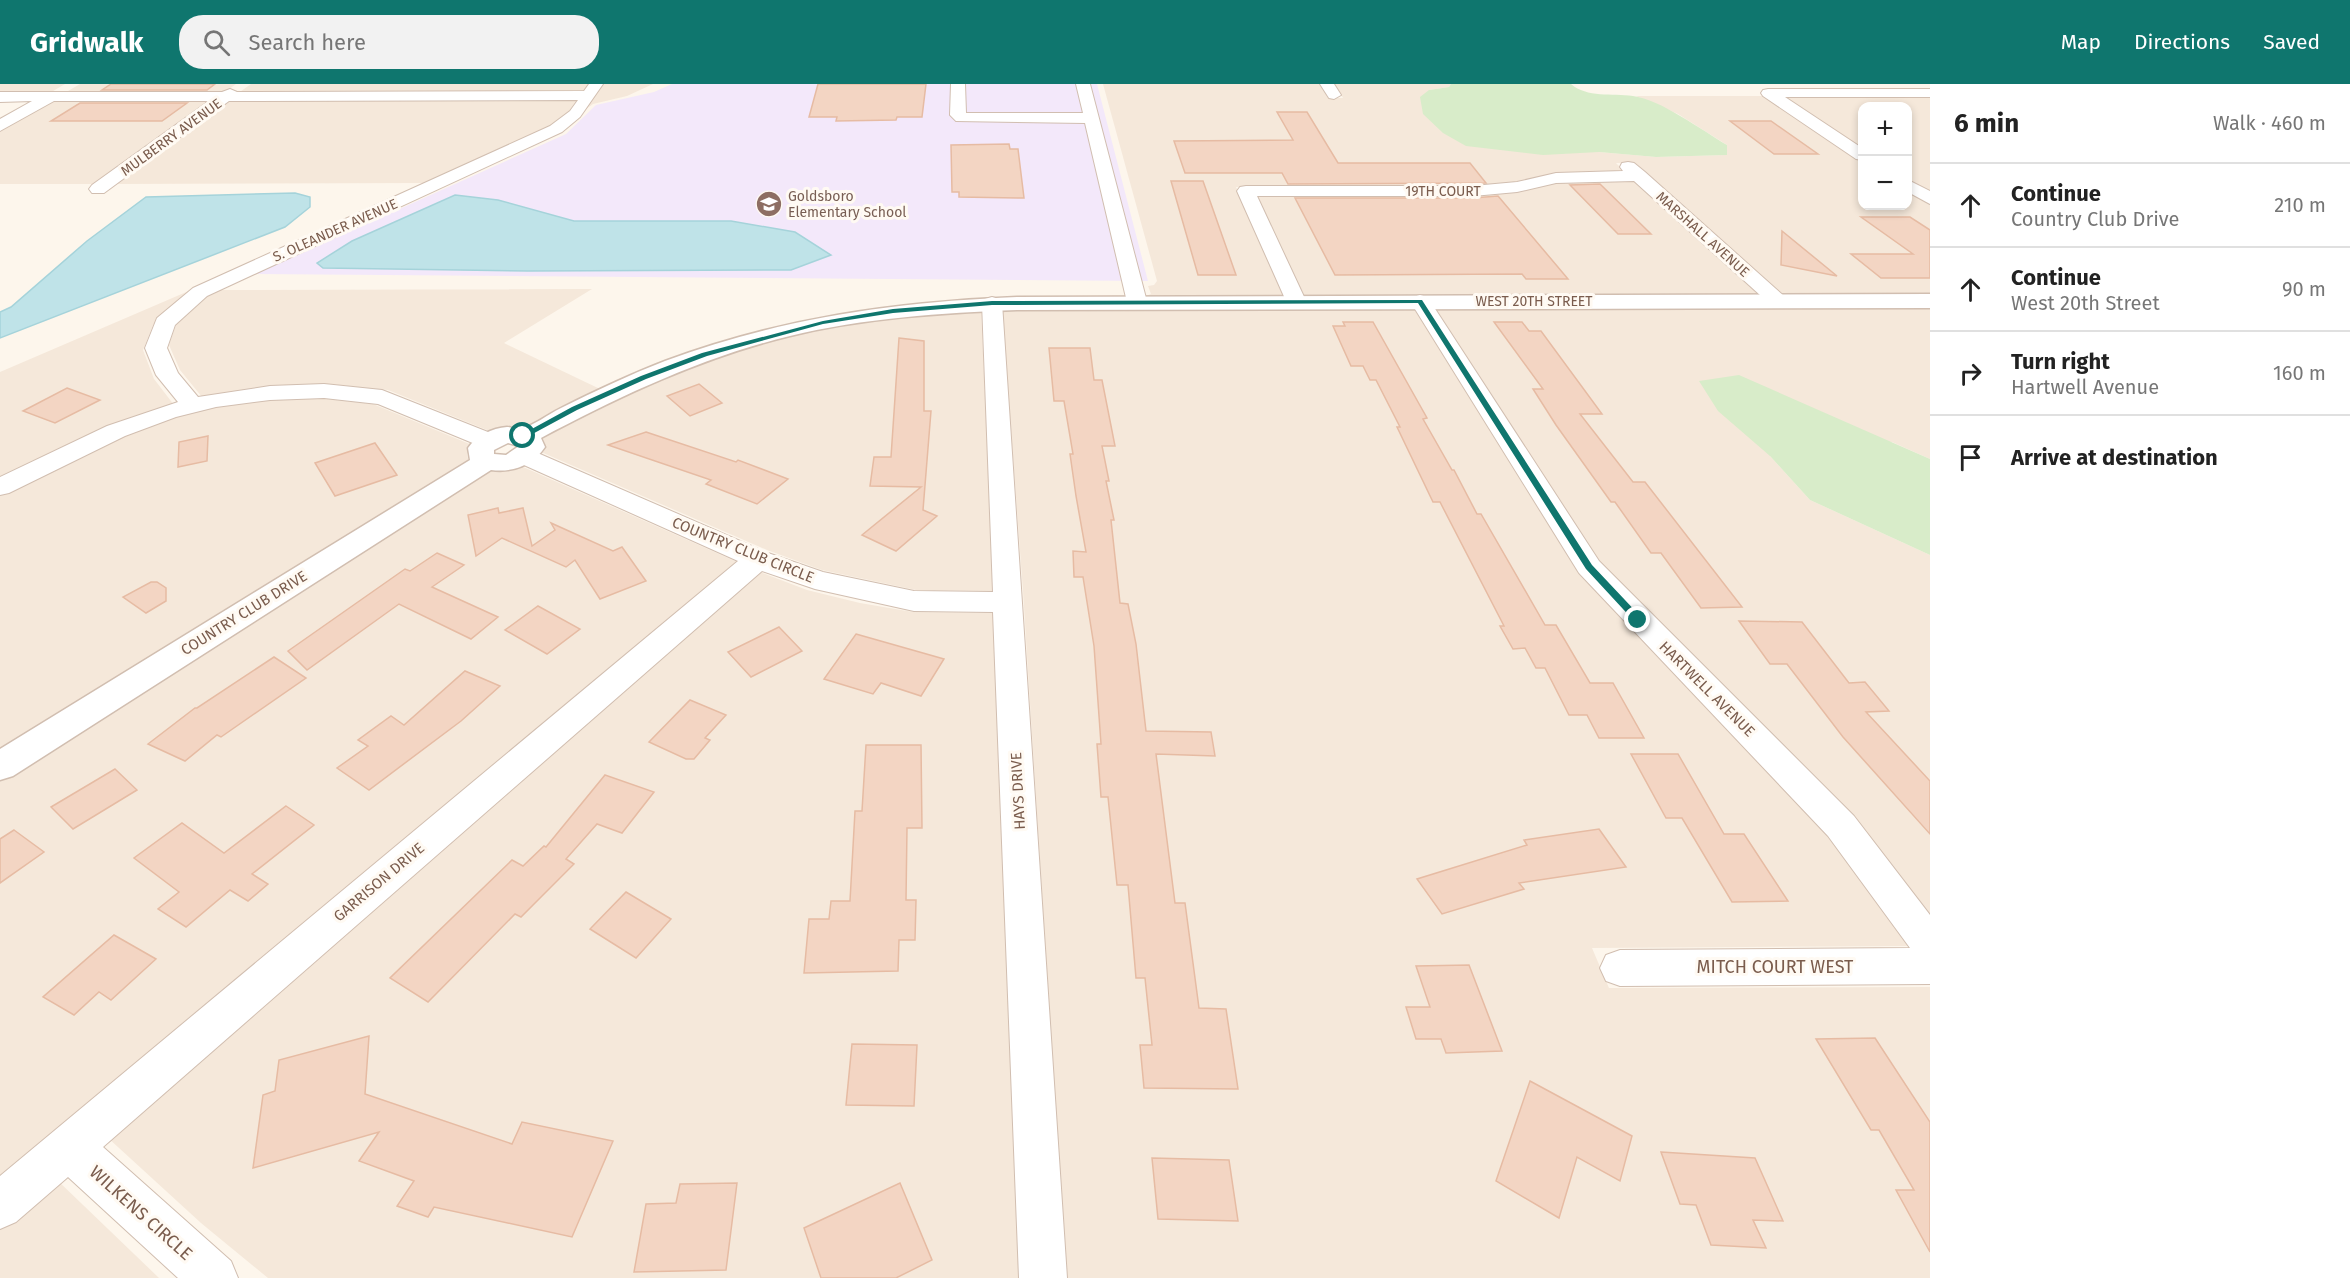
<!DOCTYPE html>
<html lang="en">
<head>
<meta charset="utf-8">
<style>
	body { margin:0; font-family:"Fira Sans",sans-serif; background:#f2f2f2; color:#222 }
	.controls { position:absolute; right:18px; top:18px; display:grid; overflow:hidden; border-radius:12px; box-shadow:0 3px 9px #0003 }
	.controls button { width:54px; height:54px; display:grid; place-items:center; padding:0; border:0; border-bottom:2px solid #e0e0e0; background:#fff; color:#222; font:30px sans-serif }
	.stop { position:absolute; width:18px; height:18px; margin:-14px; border:4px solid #0f766e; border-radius:50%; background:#fff }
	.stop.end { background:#0f766e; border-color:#fff; box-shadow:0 2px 6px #0008 }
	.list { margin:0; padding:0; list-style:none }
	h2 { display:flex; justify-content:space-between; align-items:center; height:78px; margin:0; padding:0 24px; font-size:26px }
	h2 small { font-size:20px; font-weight:400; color:#767676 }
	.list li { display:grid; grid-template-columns:39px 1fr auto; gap:18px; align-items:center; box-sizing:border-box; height:84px; padding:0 24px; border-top:2px solid #e0e0e0 }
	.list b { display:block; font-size:22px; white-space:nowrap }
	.list p { margin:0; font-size:20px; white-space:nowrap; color:#767676 }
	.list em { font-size:20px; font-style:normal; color:#767676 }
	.icon { flex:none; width:33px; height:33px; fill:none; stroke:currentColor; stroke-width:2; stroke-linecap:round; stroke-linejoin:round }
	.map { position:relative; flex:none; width:1930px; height:1194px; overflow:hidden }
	header { display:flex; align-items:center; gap:36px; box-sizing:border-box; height:84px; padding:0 30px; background:#0f766e; color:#fff }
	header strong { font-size:28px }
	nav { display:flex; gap:33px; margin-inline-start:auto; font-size:21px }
	.search { width:420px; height:54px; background:#f2f2f2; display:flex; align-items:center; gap:15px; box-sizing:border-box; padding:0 21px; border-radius:24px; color:#767676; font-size:22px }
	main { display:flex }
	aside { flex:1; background:#fff }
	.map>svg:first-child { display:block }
</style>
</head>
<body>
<header>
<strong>Gridwalk</strong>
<div class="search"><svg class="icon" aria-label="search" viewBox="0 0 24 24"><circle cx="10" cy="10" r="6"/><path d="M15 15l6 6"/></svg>Search here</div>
<nav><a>Map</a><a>Directions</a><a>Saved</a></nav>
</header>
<main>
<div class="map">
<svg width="1930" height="1194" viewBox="0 0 1930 1194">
	<rect width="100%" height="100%" fill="#fdf6ec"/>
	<g fill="#f5e8da">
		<polygon points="0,0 65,0 48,10 0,10"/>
		<polygon points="80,0 236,0 222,10 63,10"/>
		<polygon points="251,0 588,0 583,8 237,10"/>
		<polygon points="603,0 653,0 627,12 593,20 586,25"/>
		<polygon points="1103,0 1319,0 1329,14 1343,14 1334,0 1451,0 1449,3 1429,6 1599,68 1656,73 1726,71 1727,61 1678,30 1636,12 1764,12 1862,77 1862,122 1908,122 1908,106 1930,121 1930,212 1783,212 1632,79 1616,79 1626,89 1551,90 1511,100 1469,103 1236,103 1283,212 1146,212 1151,210 1148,202 1154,201 1157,197"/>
		<polygon points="1780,12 1930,12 1930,110 1908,95 1908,22 1862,22 1862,66"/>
		<polygon points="578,14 567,30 550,43 428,99 114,100 229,16"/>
		<polygon points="53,16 214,16 97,100 0,100 0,47"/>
		<polygon points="1635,96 1762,212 1303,211 1257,111 1477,112 1523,107 1551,99"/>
		<polygon points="592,205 504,259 600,305 525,344 511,343 492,348 388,306 329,300 274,302 202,313 180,286 169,261 177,238 209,210 216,206"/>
		<polygon points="191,206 153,241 143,266 154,295 174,321 0,395 0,288"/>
		<polygon points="1413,223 1575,483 1825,744 1912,862 1592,864 1609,904 1930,903 1930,1194 1066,1194 1023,507 1002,225"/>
		<polygon points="1434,223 1930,223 1930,375 1892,358 1770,372 1810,416 1930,471 1930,836 1602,482"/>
		<polygon points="981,225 994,507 916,506 822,486 767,466 541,368 545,360 542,352 648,299 709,276 773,256 826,244 895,233"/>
		<polygon points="318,314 373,320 472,361 467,370 469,379 0,669 0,410 121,352 170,335 214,323 266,316"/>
		<polygon points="521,382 737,478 0,1098 0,695 487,387 506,386"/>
		<polygon points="760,488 807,506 860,519 913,528 995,529 1019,1194 268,1194 201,1139 107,1053"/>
		<polygon points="57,1096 159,1194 0,1194 0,1146"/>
	</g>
	<polygon fill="#f3e8fa" points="672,0 1097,0 1148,197 255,190 566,50 596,21 654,8"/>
	<g fill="#d8ecc9">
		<path d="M1451 0H1571C1587 14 1612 9 1633 12 1660 15 1703 47 1727 61V71L1656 73 1599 68 1543 71 1466 62 1443 49 1423 30 1420 13 1429 6 1449 3Z"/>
		<polygon points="1739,291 1930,375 1930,471 1810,416 1770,372 1718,327 1699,297"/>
	</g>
	<g fill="#bfe3e8" stroke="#a5d3da" stroke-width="1.5">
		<polygon points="295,109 310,113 310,123 285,143 0,254 0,228 11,223 87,157 146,113"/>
		<polygon points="455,111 498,116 574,137 731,137 795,148 831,171 791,186 528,187 323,184 317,179 352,157"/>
	</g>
	<g fill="#f3d5c3" stroke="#e6bba3" stroke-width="1.5">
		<polygon points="111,0 215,0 207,6 102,6"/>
		<polygon points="818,0 926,0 922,33 897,33 896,36 836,37 837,33 809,33"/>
		<polygon points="80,19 187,19 162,37 51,37"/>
		<polygon points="1277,28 1307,28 1338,79 1470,79 1486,99 1288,100 1282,89 1185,89 1174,57 1293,56"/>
		<polygon points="1730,37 1771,37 1818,70 1774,70"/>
		<polygon points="1009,60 1010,65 1018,65 1024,114 959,113 959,108 952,108 951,61"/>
		<polygon points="1171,97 1203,97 1236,191 1198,191"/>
		<polygon points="1600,100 1651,150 1618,150 1570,101"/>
		<polygon points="1498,112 1568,195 1526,195 1522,190 1335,191 1295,114 1473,114"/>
		<polygon points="1861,133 1910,133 1930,146 1930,194 1881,194 1851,170 1913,170"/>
		<polygon points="1782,147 1837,192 1781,181"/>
		<polygon points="1343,238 1373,238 1427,334 1423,335 1452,386 1454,386 1477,430 1481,430 1545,541 1556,541 1590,599 1613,599 1644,654 1599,654 1587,631 1569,631 1545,584 1536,584 1525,564 1513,565 1500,542 1504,542 1440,418 1433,418 1397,343 1400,343 1376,296 1370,296 1363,282 1351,282 1333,242 1345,242"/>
		<polygon points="1494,238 1522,238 1529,247 1541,247 1602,330 1580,330 1633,398 1645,398 1742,523 1701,524 1661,469 1651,469 1615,418 1611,418 1556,341 1533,305 1543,305"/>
		<polygon points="899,254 924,257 924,327 931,327 923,426 937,432 896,467 862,451 921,403 870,402 874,373 891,373"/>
		<polygon points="1049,264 1090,264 1094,296 1102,296 1115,362 1102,362 1109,397 1106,397 1114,436 1111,436 1120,519 1128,520 1136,560 1146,647 1211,648 1215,672 1156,670 1175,819 1185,819 1199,924 1226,925 1238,1005 1144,1004 1140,961 1152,961 1145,894 1136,894 1128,801 1117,801 1108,713 1101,713 1097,660 1101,660 1094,562 1083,493 1074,493 1073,467 1086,468 1076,412 1070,370 1073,370 1064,317 1054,317"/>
		<polygon points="699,300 722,319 690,332 667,312"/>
		<polygon points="67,304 100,316 55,339 23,327"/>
		<polygon points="646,348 736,378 738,376 788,395 757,420 706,400 711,396 608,361"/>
		<polygon points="208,352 207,377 178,383 179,358"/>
		<polygon points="375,359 397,391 335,412 315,379"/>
		<polygon points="498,424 499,429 523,424 532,462 555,446 551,439 613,467 622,463 646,497 600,515 575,476 566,483 502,454 476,472 468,431"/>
		<polygon points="437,469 464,481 432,503 498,533 471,555 399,520 307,586 288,567 405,485 410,487"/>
		<polygon points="151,498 157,498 166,504 166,517 146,529 123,513"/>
		<polygon points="538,522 580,545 547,570 505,546"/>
		<polygon points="1739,537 1802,538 1849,599 1865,598 1889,627 1866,628 1930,697 1930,750 1843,653 1787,580 1770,580"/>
		<polygon points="779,543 802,567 751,593 728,568"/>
		<polygon points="856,550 944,575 921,612 881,599 873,610 824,595"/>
		<polygon points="274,573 306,594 221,653 217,651 185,677 148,660 195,624 197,624"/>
		<polygon points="465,587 500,602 461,637 369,706 337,684 368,662 358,656 391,632 404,641"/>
		<polygon points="690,616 726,631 705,654 710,656 694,675 686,675 649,658"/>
		<polygon points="866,661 921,661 922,744 907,744 906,816 916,816 915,856 899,856 898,887 804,889 809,835 829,835 831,817 850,817 855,727 862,727"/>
		<polygon points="1631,670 1678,670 1724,750 1744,750 1788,817 1732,818 1682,734 1666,734"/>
		<polygon points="115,685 137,706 73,745 51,723"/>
		<polygon points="605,691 654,708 622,749 597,740 566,775 574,780 521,833 515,830 428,918 390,894 512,776 523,782 544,762 546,763"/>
		<polygon points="286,722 314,741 252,790 268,800 248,817 230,806 186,843 158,825 179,808 134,774 182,739 224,769"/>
		<polygon points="1599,745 1626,783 1519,799 1524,805 1442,830 1417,795 1527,761 1524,756"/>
		<polygon points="14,746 44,768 0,799 0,755"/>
		<polygon points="626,808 671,835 636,874 590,845"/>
		<polygon points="114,851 156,875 111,916 99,908 74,931 43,913"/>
		<polygon points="1469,881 1502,967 1446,969 1441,955 1416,955 1406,923 1430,923 1416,882"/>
		<polygon points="369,952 365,1010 512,1060 522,1038 613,1057 572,1153 434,1123 428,1133 397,1122 414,1097 359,1077 379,1048 253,1084 263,1011 275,1007 279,976"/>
		<polygon points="1875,954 1930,1038 1930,1168 1896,1106 1914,1106 1879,1046 1871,1046 1816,955"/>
		<polygon points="852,960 917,961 914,1022 846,1021"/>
		<polygon points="1530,997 1632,1052 1620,1097 1577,1073 1559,1134 1496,1097"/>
		<polygon points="1661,1068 1755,1074 1783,1137 1753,1136 1766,1164 1711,1161 1696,1121 1680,1120"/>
		<polygon points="1152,1074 1229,1076 1238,1137 1158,1135"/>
		<polygon points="737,1099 726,1186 634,1188 646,1120 676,1119 680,1100"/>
		<polygon points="900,1099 932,1176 896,1194 821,1194 804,1144"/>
	</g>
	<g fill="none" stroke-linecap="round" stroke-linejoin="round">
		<g stroke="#d1beb0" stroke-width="2">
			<g id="minor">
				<polygon points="589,0 603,0 580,33 562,48 207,212 175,241 167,264 178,289 198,313 270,302 324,300 382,306 498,352 501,357 498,362 489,364 480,362 378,320 324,314 270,316 216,323 176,333 125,352 9,409 0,411 0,393 107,342 178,318 156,291 145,264 157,234 193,204 550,42 570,27 578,16 229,17 104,109 92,109 89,105 92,101 209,17 54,17 0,47 0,35 32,17 0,18 0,8 222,8 230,5 237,8 584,7"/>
				<polygon points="951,0 965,0 966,29 1083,29 1076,0 1090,0 1147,218 1144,222 1137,224 1130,222 1127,218 1085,39 956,37 950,31"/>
				<polygon points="1320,0 1334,0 1341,11 1334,15 1329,14"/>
				<polygon points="1768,5 1930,5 1930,13 1785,13 1862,64 1862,76 1856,75 1763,12 1761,9 1763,6"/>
				<polygon points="1628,78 1634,79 1645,88 1785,213 1788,217 1785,221 1778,223 1771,221 1634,97 1556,99 1517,108 1473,112 1257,112 1306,217 1303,221 1296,223 1289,221 1286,217 1237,107 1240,103 1246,102 1473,102 1517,98 1556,89 1623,87 1620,83 1622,79"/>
				<polygon points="1908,96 1930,107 1930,120 1908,108"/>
				<polygon points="1420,211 1427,213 1430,217 1599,477 1854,732 1930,831 1930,900 1620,902 1606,897 1600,884 1606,871 1620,866 1910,864 1828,752 1579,489 1410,217 1413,213"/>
				<polygon points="992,213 999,215 1002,219 1067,1194 1019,1194 993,528 914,527 815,505 762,487 103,1063 231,1177 238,1194 178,1194 68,1093 16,1138 0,1145 0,1092 738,477 515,377 511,372 515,367 524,364 533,367 768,469 823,488 914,507 993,508 982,219 985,215"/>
			</g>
		</g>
		<g stroke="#d1beb0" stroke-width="3">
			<path id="tertiary" d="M1930 210V224L1017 226C941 229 864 234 790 252 703 273 620 312 541 354L545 363C533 381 513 389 491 386L13 692 0 696V665L470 376 468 364C476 352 492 344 507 343 511 343 516 346 520 345 534 342 548 330 561 324 595 307 629 291 665 277 781 234 894 218 1017 213ZM508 359 519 362 506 371 494 370V366Z"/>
		</g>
		<use href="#minor" fill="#fff" fill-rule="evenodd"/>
		<use href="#tertiary" fill="#fff" fill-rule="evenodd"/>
	</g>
	<polygon fill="#0f766e" points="1422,216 1592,481 1641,533 1641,538 1635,538 1586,485 1418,219 992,221 893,229 823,240 707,272 646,295 577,326 525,354 519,352 572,323 641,292 702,269 823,237 893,225 992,217"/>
	<defs>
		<g id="school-disc" transform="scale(1.35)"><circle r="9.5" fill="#8d6e63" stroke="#fffaf3"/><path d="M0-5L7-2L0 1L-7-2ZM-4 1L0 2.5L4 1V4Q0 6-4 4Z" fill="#fff"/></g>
	</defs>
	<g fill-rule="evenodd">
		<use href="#school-disc" x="769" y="120"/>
	</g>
	<g text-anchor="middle" stroke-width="6" stroke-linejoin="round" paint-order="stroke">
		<g font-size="14" fill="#7a5c4d" stroke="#fffaf3">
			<text transform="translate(171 53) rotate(-36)" y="5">MULBERRY AVENUE</text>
			<text x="1443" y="112">19TH COURT</text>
			<text transform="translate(335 146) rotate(-24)" y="5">S. OLEANDER AVENUE</text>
			<text transform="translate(1703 150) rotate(42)" y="5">MARSHALL AVENUE</text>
			<text x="1534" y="222">WEST 20TH STREET</text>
		</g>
		<g font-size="14" fill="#785e54" stroke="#fffaf3" text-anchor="start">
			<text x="788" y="117">Goldsboro<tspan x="788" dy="16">Elementary School</tspan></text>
		</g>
		<g font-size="15" fill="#7a5c4d" stroke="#fffaf3">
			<text transform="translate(743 466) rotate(22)" y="5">COUNTRY CLUB CIRCLE</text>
			<text transform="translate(244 529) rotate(-32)" y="5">COUNTRY CLUB DRIVE</text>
			<text transform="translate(1707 605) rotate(45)" y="5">HARTWELL AVENUE</text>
			<text transform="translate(1018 707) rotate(-93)" y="5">HAYS DRIVE</text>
			<text transform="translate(379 798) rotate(-40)" y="5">GARRISON DRIVE</text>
		</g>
		<g font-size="18" fill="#7a5c4d" stroke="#fffaf3">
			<text x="1775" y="889">MITCH COURT WEST</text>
			<text transform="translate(141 1129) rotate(42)" y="6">WILKENS CIRCLE</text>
		</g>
	</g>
</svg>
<div class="controls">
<button>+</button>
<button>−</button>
</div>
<div class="stop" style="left:523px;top:352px"></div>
<div class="stop end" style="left:1638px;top:536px"></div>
</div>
<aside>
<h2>6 min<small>Walk · 460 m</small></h2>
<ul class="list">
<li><svg class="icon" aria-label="ahead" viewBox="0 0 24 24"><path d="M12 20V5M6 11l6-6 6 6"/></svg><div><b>Continue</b><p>Country Club Drive</p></div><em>210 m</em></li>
<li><svg class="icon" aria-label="ahead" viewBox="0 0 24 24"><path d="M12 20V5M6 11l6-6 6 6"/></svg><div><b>Continue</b><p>West 20th Street</p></div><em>90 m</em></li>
<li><svg class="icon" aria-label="right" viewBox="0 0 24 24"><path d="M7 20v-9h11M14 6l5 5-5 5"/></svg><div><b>Turn right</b><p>Hartwell Avenue</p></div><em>160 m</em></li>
<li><svg class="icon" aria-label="arrive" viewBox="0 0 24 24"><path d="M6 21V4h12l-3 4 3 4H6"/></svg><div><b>Arrive at destination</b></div></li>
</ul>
</aside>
</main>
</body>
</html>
